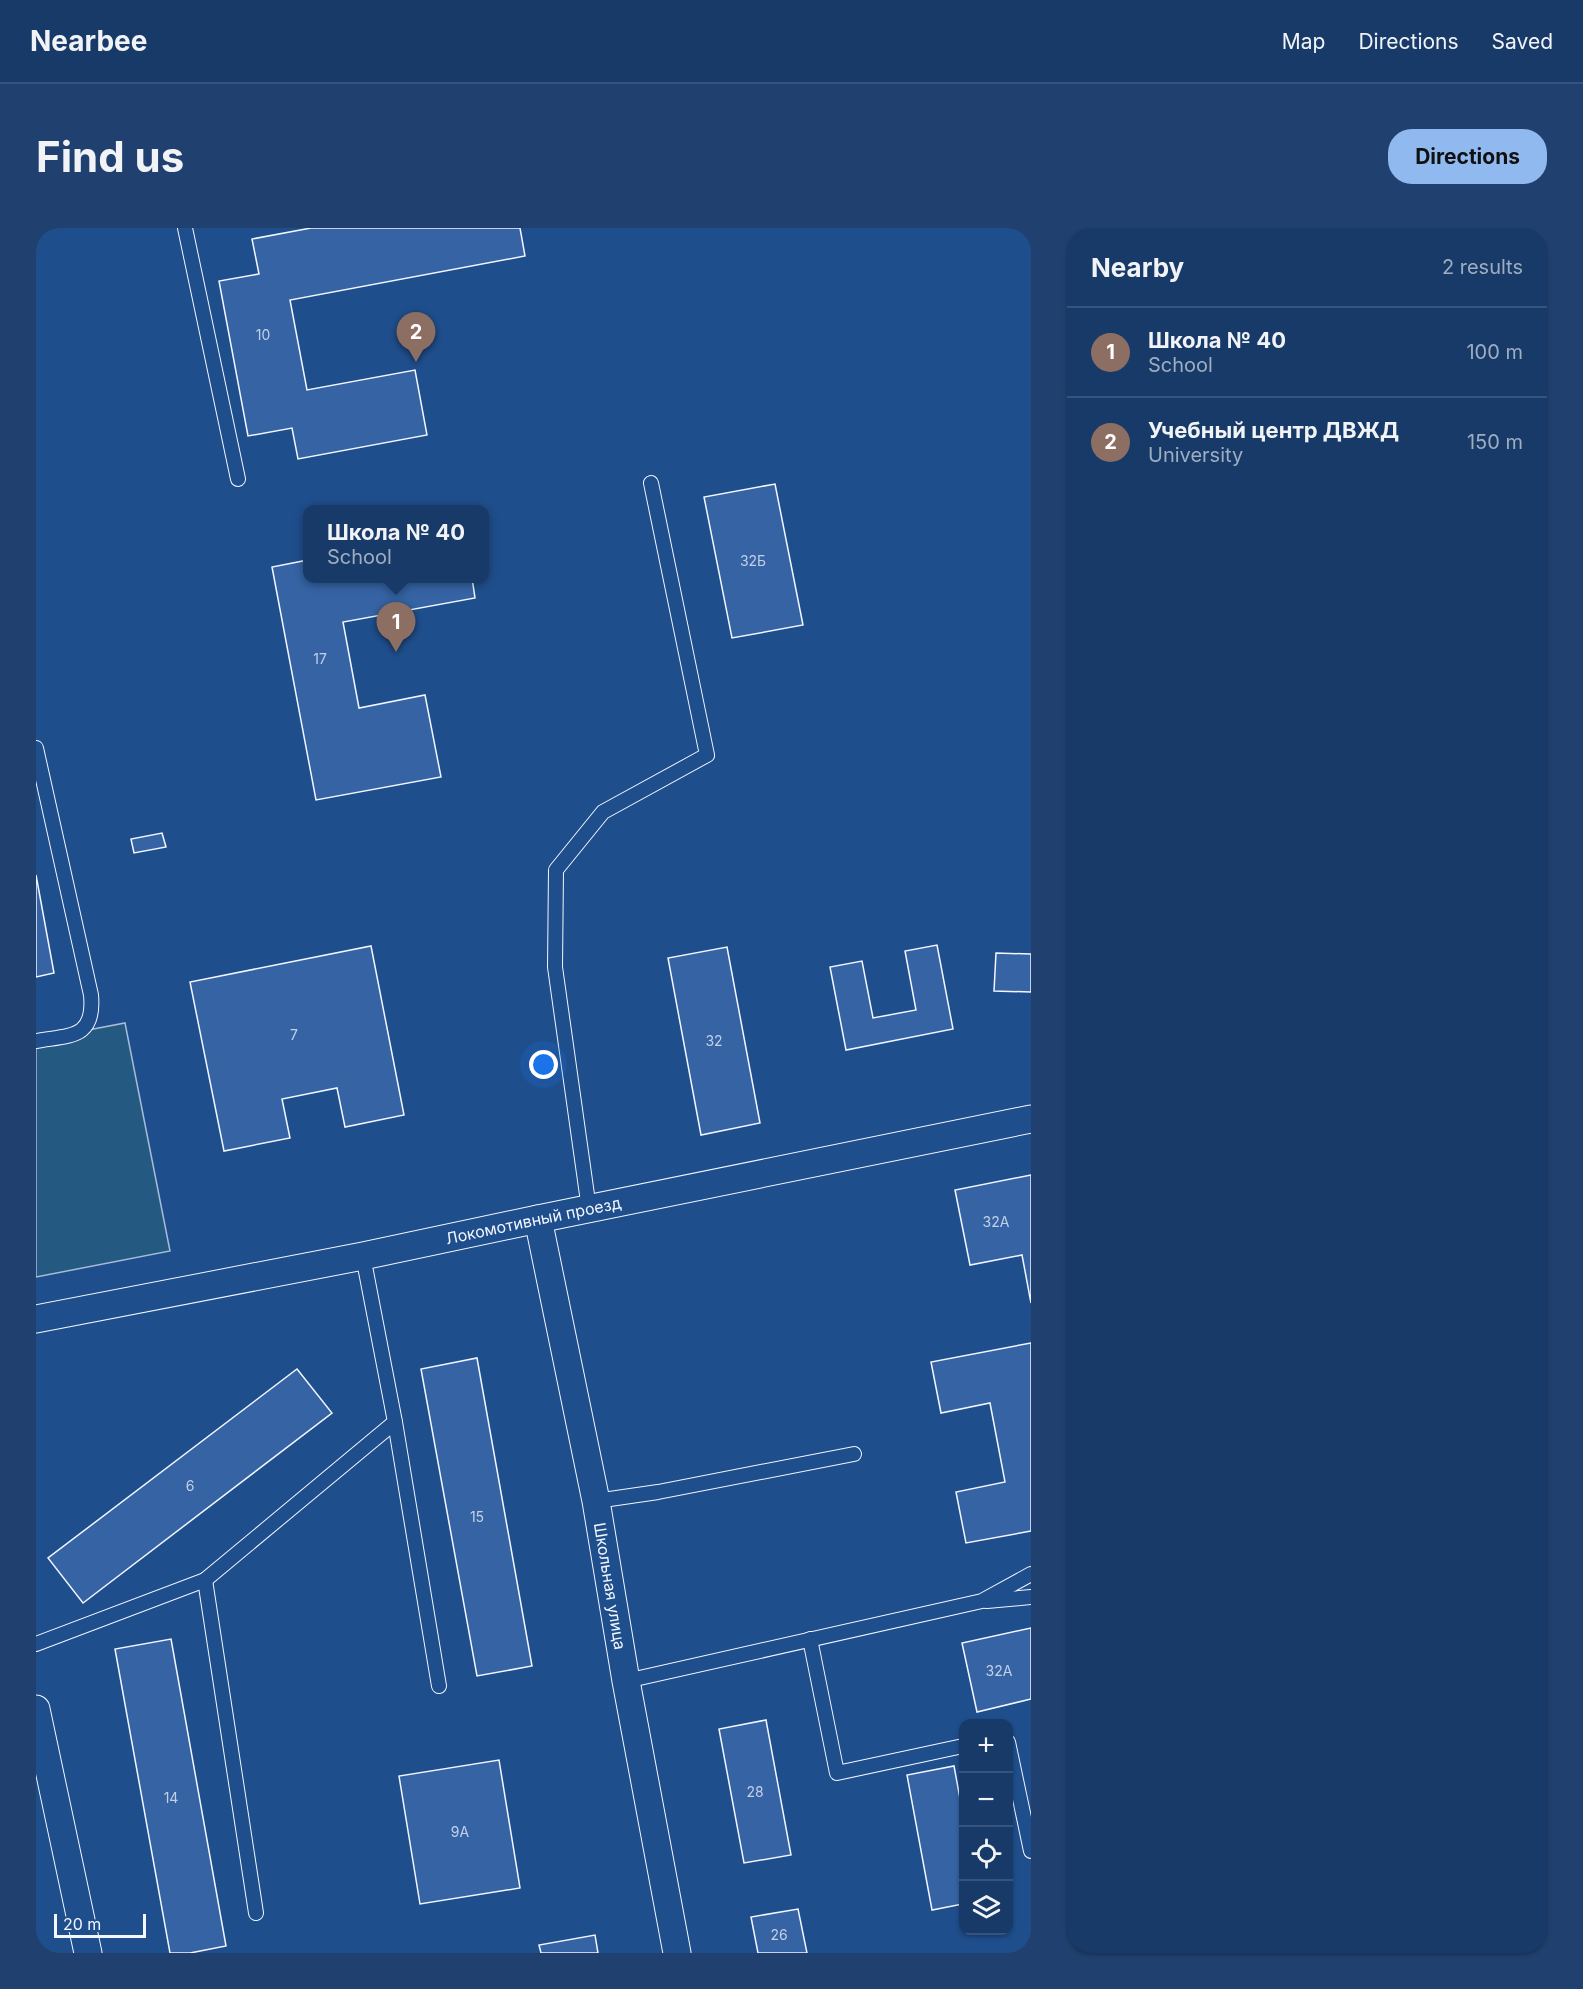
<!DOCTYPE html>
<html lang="en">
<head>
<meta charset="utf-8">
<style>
	body { margin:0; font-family:Inter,sans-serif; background:#20416f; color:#f1f3f6 }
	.controls { position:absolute; right:18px; bottom:18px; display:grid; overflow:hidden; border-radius:12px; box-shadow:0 2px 4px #0004 }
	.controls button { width:54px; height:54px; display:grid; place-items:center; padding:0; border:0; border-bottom:2px solid #36547d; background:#173a69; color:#f1f3f6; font:30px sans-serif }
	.scale { position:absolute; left:18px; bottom:15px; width:92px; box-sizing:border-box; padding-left:6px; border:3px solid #f2f6ff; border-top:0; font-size:16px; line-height:21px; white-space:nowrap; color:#f2f6ff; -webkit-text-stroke:4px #1f4e8c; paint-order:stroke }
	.you { position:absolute; left:508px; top:837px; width:21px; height:21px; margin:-15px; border:4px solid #fff; border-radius:50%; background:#1a73e8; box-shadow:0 0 0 9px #1a73e833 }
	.badge { display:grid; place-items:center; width:39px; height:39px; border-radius:50%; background:#90b9f0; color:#fff; font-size:20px; font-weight:700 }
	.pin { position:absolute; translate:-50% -50px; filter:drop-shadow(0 2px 3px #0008) }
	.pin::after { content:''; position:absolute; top:32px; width:21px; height:18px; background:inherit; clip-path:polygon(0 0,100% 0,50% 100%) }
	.popup { position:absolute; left:267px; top:277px; width:186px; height:78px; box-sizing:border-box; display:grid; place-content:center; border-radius:12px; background:#173a69; filter:drop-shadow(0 2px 4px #0005); font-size:20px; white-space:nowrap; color:#9eadc0 }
	.popup b { font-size:22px; color:#f1f3f6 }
	.popup::after { content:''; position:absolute; left:50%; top:100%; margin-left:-12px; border:12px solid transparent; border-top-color:#173a69 }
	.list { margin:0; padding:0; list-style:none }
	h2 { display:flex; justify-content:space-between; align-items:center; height:78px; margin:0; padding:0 24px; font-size:26px }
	h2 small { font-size:20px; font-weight:400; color:#9eadc0 }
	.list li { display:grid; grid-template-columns:39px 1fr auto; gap:18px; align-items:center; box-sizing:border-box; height:90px; padding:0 24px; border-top:2px solid #36547d }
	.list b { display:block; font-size:22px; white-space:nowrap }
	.list p { margin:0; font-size:20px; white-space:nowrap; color:#9eadc0 }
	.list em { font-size:20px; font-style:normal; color:#9eadc0 }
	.icon { flex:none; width:33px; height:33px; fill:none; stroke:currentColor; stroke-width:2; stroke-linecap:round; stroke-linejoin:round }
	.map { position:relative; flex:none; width:995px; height:1725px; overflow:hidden; border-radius:24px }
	header { display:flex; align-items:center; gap:36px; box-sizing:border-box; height:84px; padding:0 30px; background:#173a69; border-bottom:2px solid #36547d }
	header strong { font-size:28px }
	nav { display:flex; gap:33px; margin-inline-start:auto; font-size:21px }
	.intro { display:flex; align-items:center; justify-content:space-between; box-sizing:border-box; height:144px; padding:0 36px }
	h1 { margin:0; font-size:42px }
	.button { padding:15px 27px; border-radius:24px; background:#90b9f0; color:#111; font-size:21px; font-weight:700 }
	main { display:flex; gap:36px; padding:0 36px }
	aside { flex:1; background:#173a69; border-radius:24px; box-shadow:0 2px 4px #0004 }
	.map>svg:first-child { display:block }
</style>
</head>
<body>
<header>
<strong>Nearbee</strong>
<nav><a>Map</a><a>Directions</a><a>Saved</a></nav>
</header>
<div class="intro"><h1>Find us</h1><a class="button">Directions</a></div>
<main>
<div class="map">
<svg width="995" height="1725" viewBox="0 0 995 1725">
	<rect width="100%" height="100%" fill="#1f4e8c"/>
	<polygon fill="#245a82" stroke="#a8bbd7" stroke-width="1.5" points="89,795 134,1023 0,1049 0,812"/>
	<g fill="#3563a3" stroke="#f2f6ff" stroke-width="1.5">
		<polygon points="275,0 484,0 489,28 254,72 271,162 379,142 391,207 262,231 256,200 212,208 183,53 223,46 216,11"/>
		<polygon points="739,256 767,397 696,410 668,269"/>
		<polygon points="272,332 272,350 436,350 439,370 307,394 323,480 389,467 405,549 280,572 236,339"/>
		<polygon points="126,605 130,619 98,625 95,611"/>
		<polygon points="0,647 18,745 0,749"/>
		<polygon points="901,717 917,801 810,822 794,739 826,733 837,790 880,782 869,723"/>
		<polygon points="335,718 368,887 309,899 301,860 246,871 254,910 188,923 154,754"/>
		<polygon points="691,719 724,895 665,907 632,730"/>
		<polygon points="960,725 995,726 995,764 958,763"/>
		<polygon points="995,947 995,1075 986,1027 934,1037 919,962"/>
		<polygon points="995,1115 995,1303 930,1315 920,1264 969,1254 954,1175 905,1185 895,1134"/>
		<polygon points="441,1130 496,1438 441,1448 385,1141"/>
		<polygon points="261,1141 296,1185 47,1375 12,1330"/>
		<polygon points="995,1400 995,1471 941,1484 926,1415"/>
		<polygon points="135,1411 190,1718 154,1725 134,1725 79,1421"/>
		<polygon points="730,1492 755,1627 708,1635 683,1501"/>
		<polygon points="463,1532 484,1660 384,1676 363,1548"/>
		<polygon points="918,1538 927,1587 927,1676 896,1682 871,1547"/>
		<polygon points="762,1681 771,1725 722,1725 715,1689"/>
		<polygon points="559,1707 562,1725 505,1725 503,1717"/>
	</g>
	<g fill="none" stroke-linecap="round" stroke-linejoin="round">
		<g stroke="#f2f6ff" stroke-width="16">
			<g id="lane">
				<polyline points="149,0 202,251"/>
				<path d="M0 520 55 767C59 811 34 807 0 813"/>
				<polyline points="553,981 519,739 520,642 567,584 671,527 615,255"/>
				<polyline points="327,1028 359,1194 403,1458"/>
				<polyline points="560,1273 622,1264 818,1226"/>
				<polyline points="169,1352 220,1685"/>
				<polyline points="951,1373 995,1369"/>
				<polyline points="774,1411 801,1545 927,1518"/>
				<polyline points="0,1416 169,1352 359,1194"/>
				<polyline points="590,1453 946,1373 995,1346"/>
				<polyline points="972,1514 995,1623"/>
			</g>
		</g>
		<g stroke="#f2f6ff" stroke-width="29">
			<g id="street">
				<path id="s1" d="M502 991 560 1273 590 1453 641 1725"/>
				<path id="s2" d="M0 1091 327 1028 502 991 995 891"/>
				<polyline points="0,1481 52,1725"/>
			</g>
		</g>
		<use href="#lane" stroke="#1f4e8c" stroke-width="14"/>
		<use href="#street" stroke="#1f4e8c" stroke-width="27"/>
	</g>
	<g text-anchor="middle" stroke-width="4.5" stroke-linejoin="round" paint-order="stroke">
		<g font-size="14" fill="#c3d1e8">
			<text x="227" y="112">10</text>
			<text x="717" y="338">32Б</text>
			<text x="284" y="436">17</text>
			<text x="258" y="812">7</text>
			<text x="678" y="818">32</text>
			<text x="960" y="999">32А</text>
			<text x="154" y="1263">6</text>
			<text x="441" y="1294">15</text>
			<text x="963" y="1448">32А</text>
			<text x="719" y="1569">28</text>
			<text x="135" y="1575">14</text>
			<text x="424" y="1609">9А</text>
			<text x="743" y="1712">26</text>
		</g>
		<g font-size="16" fill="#f2f6ff" stroke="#1f4e8c">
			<text dy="6" stroke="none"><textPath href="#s2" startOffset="507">Локомотивный проезд</textPath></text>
			<text dy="6" stroke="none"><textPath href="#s1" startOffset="374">Школьная улица</textPath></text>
		</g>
	</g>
</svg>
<div class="controls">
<button>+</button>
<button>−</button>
<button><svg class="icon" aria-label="locate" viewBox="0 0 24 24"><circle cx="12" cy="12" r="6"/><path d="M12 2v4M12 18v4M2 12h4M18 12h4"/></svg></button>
<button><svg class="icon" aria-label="layers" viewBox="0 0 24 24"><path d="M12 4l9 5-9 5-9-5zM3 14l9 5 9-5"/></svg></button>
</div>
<div class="scale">20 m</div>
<div class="you"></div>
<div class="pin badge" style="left:360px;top:424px;background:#8d6e63">1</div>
<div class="popup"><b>Школа № 40</b>School</div>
<div class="pin badge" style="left:380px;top:134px;background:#8d6e63">2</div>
</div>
<aside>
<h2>Nearby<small>2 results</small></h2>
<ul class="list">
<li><span class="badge" style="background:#8d6e63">1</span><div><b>Школа № 40</b><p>School</p></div><em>100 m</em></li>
<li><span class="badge" style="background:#8d6e63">2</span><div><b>Учебный центр ДВЖД</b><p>University</p></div><em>150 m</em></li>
</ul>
</aside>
</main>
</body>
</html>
